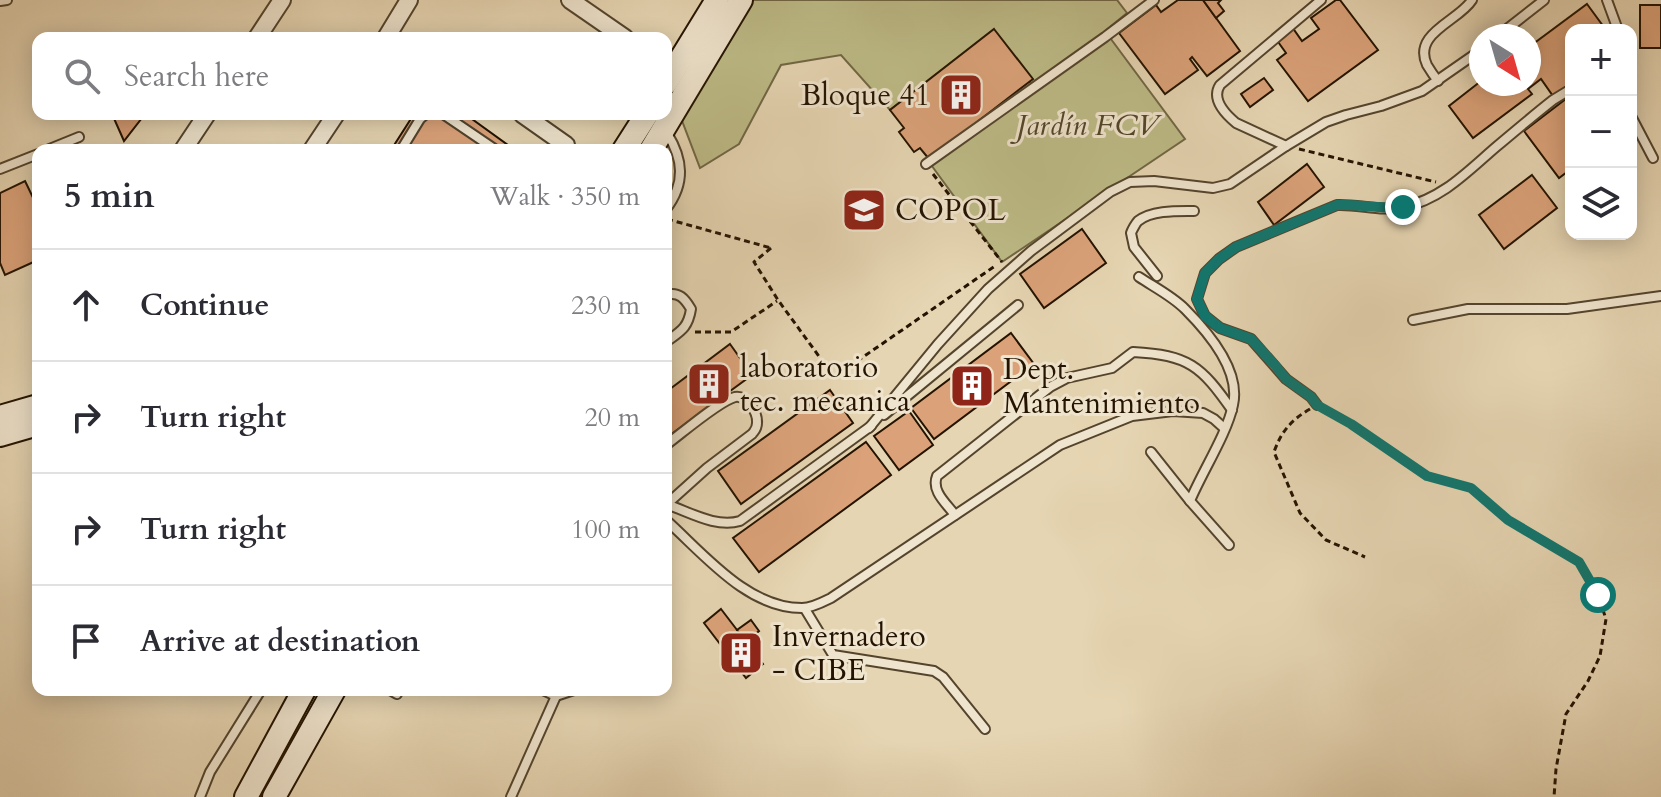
<!DOCTYPE html>
<html lang="en">
<head>
<meta charset="utf-8">
<style>
	body { margin:0; font-family:Cardo,serif; background:#f7f7f7; color:#2b2b33 }
	.controls { position:absolute; right:24px; top:24px; display:grid; overflow:hidden; border-radius:16px; box-shadow:0 4px 20px #0003 }
	.controls button { width:72px; height:72px; display:grid; place-items:center; padding:0; border:0; border-bottom:2px solid #e1e1e2; background:#fff; color:#2b2b33; font:40px sans-serif }
	.compass { position:absolute; left:1469px; top:24px; width:72px; height:72px; border-radius:50%; background:#fff; box-shadow:0 4px 20px #0003; rotate:143deg }
	.stop { position:absolute; width:24px; height:24px; margin:-18px; border:6px solid #0f766e; border-radius:50%; background:#fff }
	.stop.end { background:#0f766e; border-color:#fff; box-shadow:0 2px 8px #0008 }
	.list { margin:0; padding:0; list-style:none }
	h2 { display:flex; justify-content:space-between; align-items:center; height:104px; margin:0; padding:0 32px; font-size:34px }
	h2 small { font-size:26px; font-weight:400; color:#7c7c81 }
	.list li { display:grid; grid-template-columns:52px 1fr auto; gap:24px; align-items:center; box-sizing:border-box; height:112px; padding:0 32px; border-top:2px solid #e1e1e2 }
	.list b { display:block; font-size:30px; white-space:nowrap }
	.list em { font-size:26px; font-style:normal; color:#7c7c81 }
	.icon { flex:none; width:44px; height:44px; fill:none; stroke:currentColor; stroke-width:2; stroke-linecap:round; stroke-linejoin:round }
	.map { position:relative; flex:none; width:1661px; height:797px; overflow:hidden }
	.search { position:absolute; background:#fff; box-shadow:0 4px 20px #0003; left:32px; top:32px; width:640px; height:88px; display:flex; align-items:center; gap:20px; box-sizing:border-box; padding:0 28px; border-radius:16px; color:#7c7c81; font-size:30px }
	.panel { position:absolute; background:#fff; box-shadow:0 4px 20px #0003; left:32px; top:144px; width:640px; height:552px; border-radius:16px }
	.map>svg:first-child { display:block }
</style>
</head>
<body>
<div class="map">
<svg width="1661" height="797" viewBox="0 0 1661 797">
	<rect width="100%" height="100%" fill="#e6d5b2"/>
	<filter id="stains"><feTurbulence type="fractalNoise" baseFrequency=".0025" numOctaves="4"/><feColorMatrix values="0 0 0 0 .2 0 0 0 0 .09 0 0 0 0 .02 0 0 0 .5 -.17"/></filter>
	<radialGradient id="worn" r=".72"><stop offset=".6" stop-color="#630" stop-opacity="0"/><stop offset="1" stop-color="#630" stop-opacity=".3"/></radialGradient>
	<polygon fill="#bdbb87" stroke="#706744" stroke-width="2" points="753,0 1117,0 1127,13 1105,31 1185,139 1002,262 929,162 1032,85 994,30 890,110 841,55 781,65 739,144 700,168 681,118"/>
	<g fill="#dba279" stroke="#241301" stroke-width="2">
		<polygon points="1178,0 1203,0 1240,51 1207,76 1192,57 1190,59 1198,70 1165,94 1119,33 1156,5 1161,12"/>
		<polygon points="1203,0 1221,0 1218,3 1224,11 1216,18"/>
		<polygon points="1336,0 1340,0 1378,50 1308,101 1277,60 1286,53 1276,39 1292,27 1302,41 1319,29 1311,18"/>
		<polygon points="1587,4 1606,30 1571,30 1571,83 1553,96 1541,79 1528,89 1532,94 1473,138 1449,106 1481,81 1481,84 1529,84 1529,65 1535,61 1529,53 1529,47"/>
		<rect x="1640" y="5" width="21" height="43"/>
		<polygon points="994,29 1033,79 929,159 920,148 914,152 899,132 904,128 890,110"/>
		<polygon points="1264,78 1273,90 1250,107 1241,94"/>
		<polygon points="1571,95 1571,169 1559,178 1524,131"/>
		<polygon points="112,114 145,114 124,141"/>
		<polygon points="414,114 465,114 515,150 391,150"/>
		<polygon points="1307,164 1324,187 1274,225 1258,202"/>
		<polygon points="1532,175 1557,208 1504,249 1479,215"/>
		<polygon points="25,181 38,208 38,260 5,275 0,263 0,193"/>
		<polygon points="1082,229 1106,263 1044,308 1020,274"/>
		<polygon points="1011,333 1034,364 934,439 911,408"/>
		<polygon points="730,344 752,375 666,438 666,392"/>
		<polygon points="830,390 853,423 741,504 718,471"/>
		<polygon points="909,411 933,445 899,470 874,436"/>
		<polygon points="866,442 891,475 759,572 733,538"/>
		<polygon points="721,609 763,664 746,678 704,623"/>
		<polygon points="751,620 759,631 746,642 737,630"/>
	</g>
	<g fill="none" stroke-linecap="round" stroke-linejoin="round">
		<g stroke="#54442d" stroke-width="12">
			<g id="lane">
				<polyline points="1607,0 1618,30"/>
				<polyline points="0,1 7,0"/>
				<polyline points="1498,36 1544,0"/>
				<path d="M1438 81C1434 76 1430 70 1427 65 1412 33 1459 21 1472 0"/>
				<polyline points="443,114 496,150"/>
				<polyline points="1631,116 1653,158"/>
				<path d="M1286 146 1236 123C1224 113 1211 99 1220 85L1321 0"/>
				<polyline points="47,150 79,137"/>
				<polyline points="401,150 420,119 426,114"/>
				<polyline points="926,164 1105,37 1154,0"/>
				<polyline points="0,169 38,154"/>
				<path d="M666 209C686 183 683 159 667 133"/>
				<path d="M1157 276 1134 247 1131 233C1132 230 1136 223 1138 221 1152 210 1177 211 1194 211"/>
				<path d="M1139 277C1154 287 1172 296 1185 309 1208 332 1241 370 1233 405 1227 434 1202 472 1190 501L1229 545"/>
				<path d="M666 295C679 291 685 299 691 309 688 328 681 331 666 342"/>
				<polyline points="1413,320 1468,309 1567,309 1661,296"/>
				<path d="M1317 405 1311 397 1286 379 1251 339 1220 328 1205 316 1197 299 1205 273 1219 259 1236 247 1337 205C1359 204 1382 212 1404 207 1442 199 1468 171 1496 147 1515 131 1534 115 1553 100L1571 89"/>
				<polyline points="884,415 1018,305"/>
				<polyline points="869,428 938,344 988,289 1031,251 1110,192 1130,182 1154,181 1213,188 1230,184 1286,146 1326,122 1346,115 1381,106 1422,91 1481,50"/>
				<path d="M666 445C681 434 719 401 735 397 746 395 758 412 757 423 757 429 755 430 752 434L707 468 667 504"/>
				<polyline points="1151,452 1190,501"/>
				<path d="M666 504C690 512 715 528 740 521L871 426"/>
				<path d="M955 515C946 503 931 491 937 476L1050 387 1067 378 1112 368 1133 352C1189 355 1201 366 1232 410"/>
				<path d="M666 520C704 554 747 608 802 608 812 608 823 602 831 598L1060 445 1132 416 1173 411 1203 413 1214 419 1224 428"/>
				<polyline points="666,586 666,620"/>
				<polyline points="805,609 833,655 934,671 943,677 985,729"/>
				<polyline points="390,690 397,694"/>
				<polyline points="543,690 556,696 574,690"/>
				<polyline points="200,797 210,772 261,690"/>
				<polyline points="511,797 556,696"/>
			</g>
		</g>
		<g stroke="#54442d" stroke-width="20">
			<g id="street">
				<polyline points="570,0 625,38"/>
				<polyline points="257,38 282,0"/>
				<polyline points="386,38 409,0"/>
				<polyline points="522,114 566,145"/>
				<polyline points="183,150 207,114"/>
				<polyline points="312,150 336,114"/>
			</g>
		</g>
		<g stroke="#241301" stroke-width="26">
			<g id="secondary">
				<polyline points="666,83 717,0"/>
				<polyline points="624,150 647,114"/>
				<polyline points="651,150 741,0"/>
				<polyline points="0,417 38,406"/>
				<polyline points="0,435 38,424"/>
				<polyline points="246,797 304,690"/>
				<polyline points="274,797 334,690"/>
			</g>
		</g>
		<g stroke="#241301" stroke-width="3" stroke-dasharray="6 4" stroke-linecap="butt">
			<polyline points="1299,149 1436,182"/>
			<polyline points="933,174 1002,262"/>
			<polyline points="667,219 771,248"/>
			<polyline points="771,248 754,262 778,300 834,377 995,266"/>
			<polyline points="695,332 731,332 777,301"/>
			<path d="M1310 409C1291 420 1281 432 1274 452L1300 513 1326 540 1365 557"/>
			<polyline points="1327,411 1351,424 1427,476 1471,488 1508,520 1579,562 1590,579 1598,595 1606,619 1600,656 1588,681 1566,714 1556,769 1554,797"/>
		</g>
		<use href="#lane" stroke="#efe4cd" stroke-width="8"/>
		<use href="#street" stroke="#efe4cd" stroke-width="16"/>
		<use href="#secondary" stroke="#efe4cd" stroke-width="22"/>
	</g>
	<g fill="none" stroke-linecap="round" stroke-linejoin="round">
		<path stroke="#0f766e" stroke-width="10" d="M1403 207C1381 209 1359 204 1337 205L1236 247 1219 259 1205 273 1197 299 1205 316 1220 328 1251 339 1274 364 1286 379 1311 397 1317 405 1351 424 1427 476 1471 488 1508 520 1579 562 1598 595"/>
	</g>
	<defs>
		<g id="building-square" transform="scale(2.3)"><rect x="-9" y="-9" width="18" height="18" rx="4" fill="#8f2418" stroke="#efe4cd"/><path d="M-4-6H4V6H1V3H-1V6H-4ZM-2.5-4.3h1.7v1.8h-1.7ZM.8-4.3h1.7v1.8H.8ZM-2.5-1h1.7V.8h-1.7ZM.8-1h1.7V.8H.8Z" fill="#fff"/></g>
		<g id="school-square" transform="scale(2.3)"><rect x="-9" y="-9" width="18" height="18" rx="4" fill="#8f2418" stroke="#efe4cd"/><path d="M0-5L7-2L0 1L-7-2ZM-4 1L0 2.5L4 1V4Q0 6-4 4Z" fill="#fff"/></g>
	</defs>
	<g fill-rule="evenodd">
		<use href="#building-square" x="961" y="95"/>
		<use href="#school-square" x="864" y="210"/>
		<use href="#building-square" x="709" y="384"/>
		<use href="#building-square" x="972" y="386"/>
		<use href="#building-square" x="741" y="653"/>
	</g>
	<g text-anchor="middle" stroke-width="6" stroke-linejoin="round" paint-order="stroke">
		<g font-size="30" fill="#241301" stroke="#efe4cd" text-anchor="start">
			<text x="930" y="105" text-anchor="end">Bloque 41</text>
			<text x="895" y="220">COPOL</text>
			<text x="740" y="377">laboratorio<tspan x="740" dy="34">tec. mecanica</tspan></text>
			<text x="1003" y="379">Dept.<tspan x="1003" dy="34">Mantenimiento</tspan></text>
			<text x="772" y="646">Invernadero<tspan x="772" dy="34">- CIBE</tspan></text>
		</g>
		<g font-size="30" font-style="italic" fill="#524529" stroke="#efe4cd">
			<text x="1088" y="135">Jardín FCV</text>
		</g>
	</g>
	<rect width="100%" height="100%" filter="url(#stains)"/>
	<rect width="100%" height="100%" fill="url(#worn)"/>
</svg>
<div class="controls">
<button>+</button>
<button>−</button>
<button><svg class="icon" aria-label="layers" viewBox="0 0 24 24"><path d="M12 4l9 5-9 5-9-5zM3 14l9 5 9-5"/></svg></button>
</div>
<svg class="compass" viewBox="-18 -18 36 36"><path d="M0-13l5 13h-10z" fill="#e53935"/><path d="M0 13l5-13h-10z" fill="#7c7c81"/></svg>
<div class="stop" style="left:1598px;top:595px"></div>
<div class="stop end" style="left:1403px;top:207px"></div>
<div class="search"><svg class="icon" aria-label="search" viewBox="0 0 24 24"><circle cx="10" cy="10" r="6"/><path d="M15 15l6 6"/></svg>Search here</div>
<section class="panel">
<h2>5 min<small>Walk · 350 m</small></h2>
<ul class="list">
<li><svg class="icon" aria-label="ahead" viewBox="0 0 24 24"><path d="M12 20V5M6 11l6-6 6 6"/></svg><div><b>Continue</b></div><em>230 m</em></li>
<li><svg class="icon" aria-label="right" viewBox="0 0 24 24"><path d="M7 20v-9h11M14 6l5 5-5 5"/></svg><div><b>Turn right</b></div><em>20 m</em></li>
<li><svg class="icon" aria-label="right" viewBox="0 0 24 24"><path d="M7 20v-9h11M14 6l5 5-5 5"/></svg><div><b>Turn right</b></div><em>100 m</em></li>
<li><svg class="icon" aria-label="arrive" viewBox="0 0 24 24"><path d="M6 21V4h12l-3 4 3 4H6"/></svg><div><b>Arrive at destination</b></div></li>
</ul>
</section>
</div>
</body>
</html>
